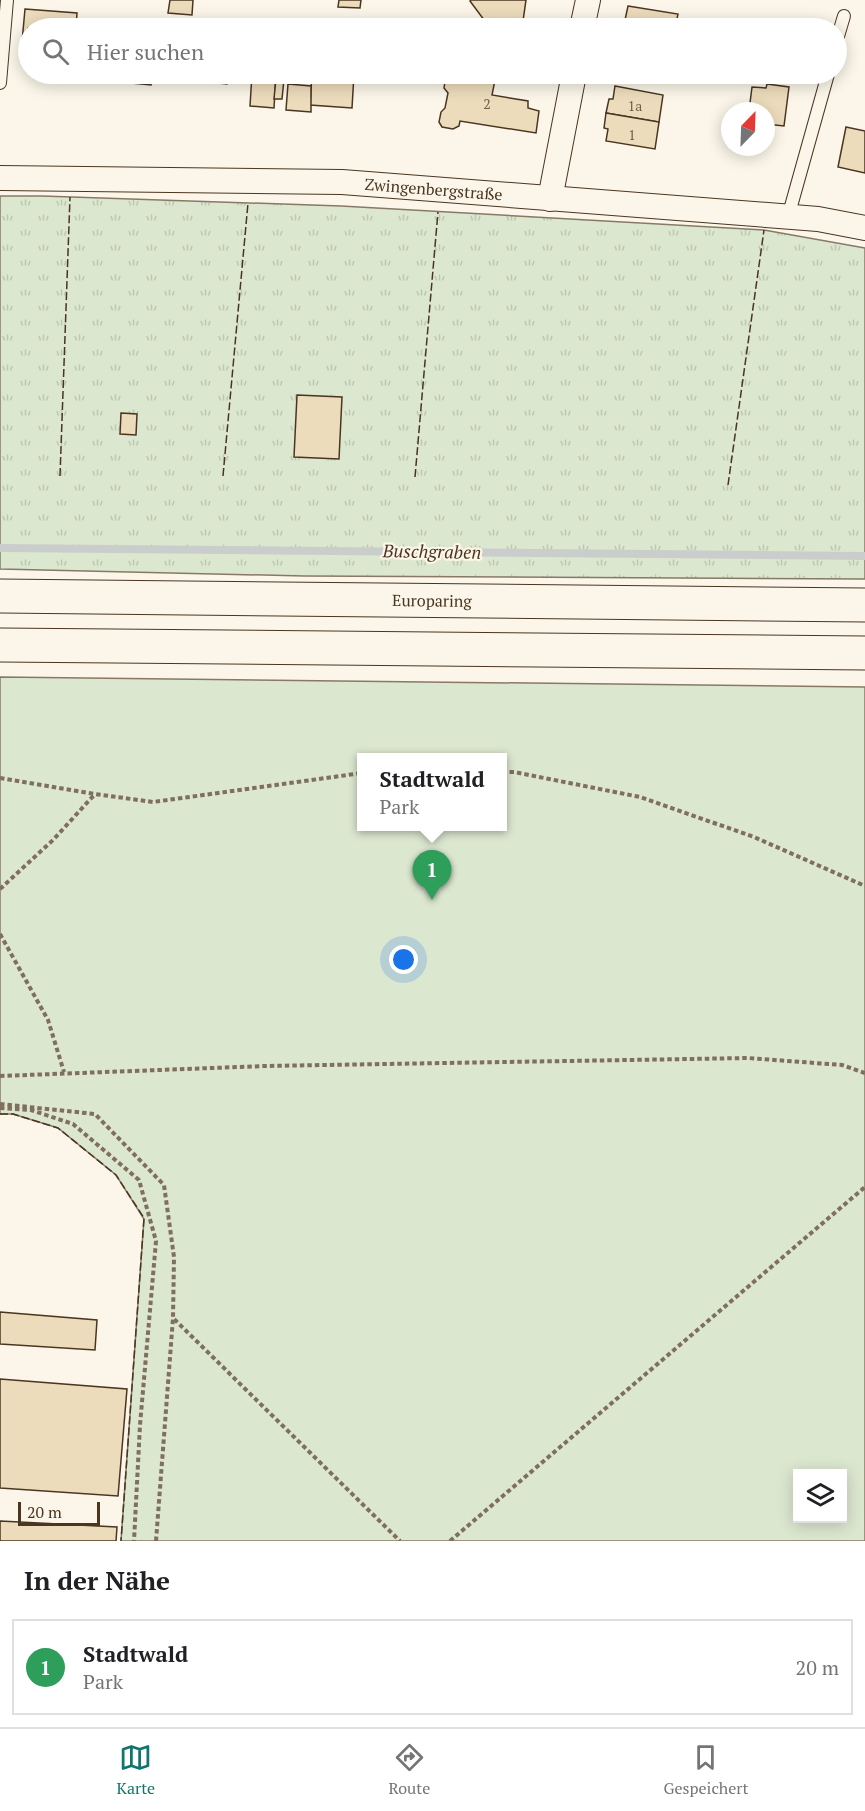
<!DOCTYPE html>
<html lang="de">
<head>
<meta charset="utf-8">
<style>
	body { margin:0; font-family:"PT Serif",serif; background:#f6f6f6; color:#202124 }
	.controls { position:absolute; right:18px; bottom:18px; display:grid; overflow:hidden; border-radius:0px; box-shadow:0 3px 15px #0003 }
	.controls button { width:54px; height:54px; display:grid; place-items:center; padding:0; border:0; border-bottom:2px solid #e0e0e0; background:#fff; color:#202124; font:30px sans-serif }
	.compass { position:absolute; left:721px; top:102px; width:54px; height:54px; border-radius:50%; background:#fff; box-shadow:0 3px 15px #0003; rotate:23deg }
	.scale { position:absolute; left:18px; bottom:15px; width:82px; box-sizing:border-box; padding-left:6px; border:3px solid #4a3520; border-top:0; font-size:16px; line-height:21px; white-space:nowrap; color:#4a3520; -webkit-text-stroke:4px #fbf6e9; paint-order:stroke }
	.you { position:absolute; left:404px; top:960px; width:21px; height:21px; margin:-15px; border:4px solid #fff; border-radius:50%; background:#1a73e8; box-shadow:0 0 0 9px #1a73e833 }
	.badge { display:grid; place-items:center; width:39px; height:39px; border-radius:50%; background:#0f766e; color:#fff; font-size:20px; font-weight:700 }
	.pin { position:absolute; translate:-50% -50px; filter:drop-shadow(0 2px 3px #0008) }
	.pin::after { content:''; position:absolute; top:32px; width:21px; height:18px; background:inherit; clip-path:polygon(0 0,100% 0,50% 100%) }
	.popup { position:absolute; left:357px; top:753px; width:150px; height:78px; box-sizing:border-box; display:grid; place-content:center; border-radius:0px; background:#fff; filter:drop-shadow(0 2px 4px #0005); font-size:20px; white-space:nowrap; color:#757577 }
	.popup b { font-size:22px; color:#202124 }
	.popup::after { content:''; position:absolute; left:50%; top:100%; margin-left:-12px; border:12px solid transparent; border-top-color:#fff }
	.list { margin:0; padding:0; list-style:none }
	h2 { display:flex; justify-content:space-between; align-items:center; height:78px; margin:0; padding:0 24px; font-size:26px }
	h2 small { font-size:20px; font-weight:400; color:#757577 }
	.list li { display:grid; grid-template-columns:39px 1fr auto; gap:18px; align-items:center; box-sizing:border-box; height:96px; margin:0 12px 12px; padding:0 12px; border:2px solid #e0e0e0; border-radius:0px }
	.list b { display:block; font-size:22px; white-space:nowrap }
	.list p { margin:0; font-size:20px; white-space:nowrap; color:#757577 }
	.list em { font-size:20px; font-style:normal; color:#757577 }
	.icon { flex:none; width:33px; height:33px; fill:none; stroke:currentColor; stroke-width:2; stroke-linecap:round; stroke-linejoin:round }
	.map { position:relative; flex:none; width:865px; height:1541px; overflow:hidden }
	.search { position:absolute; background:#fff; box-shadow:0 3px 15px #0003; left:18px; right:18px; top:18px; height:66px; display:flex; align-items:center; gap:15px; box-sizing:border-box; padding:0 21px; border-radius:33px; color:#757577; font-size:22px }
	.sheet { height:186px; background:#fff }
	nav { display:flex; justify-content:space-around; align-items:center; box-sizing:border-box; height:84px; border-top:2px solid #e0e0e0; background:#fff; font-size:16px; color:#757577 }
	nav a { display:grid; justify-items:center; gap:3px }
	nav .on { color:#0f766e }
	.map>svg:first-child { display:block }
</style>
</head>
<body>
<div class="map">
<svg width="865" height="1541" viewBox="0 0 865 1541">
	<defs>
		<pattern id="grass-tufts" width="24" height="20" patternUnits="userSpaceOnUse" patternTransform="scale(1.5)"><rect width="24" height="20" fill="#dce7d0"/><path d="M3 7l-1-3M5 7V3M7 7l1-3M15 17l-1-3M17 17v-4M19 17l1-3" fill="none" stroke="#bec7b2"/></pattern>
	</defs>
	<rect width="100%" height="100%" fill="#fbf6e9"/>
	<polygon fill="url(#grass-tufts)" stroke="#887966" stroke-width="1.5" points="0,196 42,196 341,206 764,230 865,248 865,579 304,576 0,569"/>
	<path fill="#dce7d0" stroke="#887966" stroke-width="1.5" fill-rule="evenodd" d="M0 677 865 687V1541H121L144 1219 116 1175 58 1128 13 1114H0ZM362 758H502V826H362ZM798 1474H842V1518H798Z"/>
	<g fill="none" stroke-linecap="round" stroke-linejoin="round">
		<polyline stroke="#c9cecd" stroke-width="8" points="0,548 865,556"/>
	</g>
	<g fill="#ecdcbc" stroke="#4a3520" stroke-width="1.5">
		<polygon points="170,0 193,0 192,15 168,13"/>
		<polygon points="339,0 361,0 360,8 338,7"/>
		<polygon points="471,0 526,0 523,21 512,28 490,28 470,1"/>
		<polygon points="628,6 678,14 675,28 620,28 622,20 625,20"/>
		<polygon points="25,9 77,13 76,28 28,28 28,43 22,42"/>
		<polygon points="181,25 214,28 180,28"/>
		<polygon points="102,74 152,74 151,85 101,80"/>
		<polygon points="176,74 228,74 227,84 200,81 200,76 178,74 178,79 176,79"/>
		<polygon points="252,74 276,74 274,108 250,106"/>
		<polygon points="312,74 354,74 352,108 310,105"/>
		<polygon points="449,74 495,80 492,95 528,101 528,108 539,111 536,133 460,121 459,126 453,129 442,127 439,122 441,112 445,108 448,93 444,88 446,75"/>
		<polygon points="276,78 284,79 282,99 274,99"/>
		<polygon points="288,84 311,86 311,112 286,110"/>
		<polygon points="767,84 789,87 784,126 766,124 766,111 749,111 752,87 766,88"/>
		<polygon points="615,86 663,95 659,122 606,113 609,99 613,99"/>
		<polygon points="606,113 659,122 655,149 606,141 608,129 604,128"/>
		<polygon points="846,127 865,131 865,173 838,167"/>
		<polygon points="297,395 342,397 339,459 294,457"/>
		<polygon points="121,413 137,414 136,435 120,434"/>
		<polygon points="0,1312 97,1320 95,1350 0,1344"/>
		<polygon points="0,1379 127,1389 118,1496 0,1488"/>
		<polygon points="0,1521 117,1527 116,1541 0,1541"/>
	</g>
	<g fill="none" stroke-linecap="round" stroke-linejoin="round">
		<g stroke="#4a3520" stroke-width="14">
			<g id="service">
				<polyline points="836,43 844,16"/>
				<polyline points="0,83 7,0"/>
				<polyline points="788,217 828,74"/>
			</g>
		</g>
		<g stroke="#4a3520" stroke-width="26">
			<g id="minor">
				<polyline points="582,28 588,0"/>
				<path id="s1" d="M0 178 342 182 818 219 865 228"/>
				<polyline points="550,199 574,74"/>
			</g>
		</g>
		<g stroke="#4a3520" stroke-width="35">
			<g id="primary">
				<path id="s2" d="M0 596 865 605"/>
				<polyline points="0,645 865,653"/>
			</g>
		</g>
		<g stroke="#7f6f5c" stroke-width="4" stroke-dasharray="4.5 3" stroke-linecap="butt">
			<polyline points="502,772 514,772 640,797 754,837 865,886"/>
			<polyline points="0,778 95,794 153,802 362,773"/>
			<polyline points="0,889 53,840 95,794"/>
			<polyline points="0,934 48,1020 64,1072"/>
			<polyline points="0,1076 265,1066 748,1058 842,1065 865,1073"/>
			<polyline points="0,1104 95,1114 164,1185 174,1257 173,1318 400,1541"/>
			<polyline points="0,1108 31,1110 73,1124 139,1180 156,1241 140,1425 134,1541"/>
			<polyline points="156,1541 173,1318"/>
			<polyline points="450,1541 865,1187"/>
		</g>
		<use href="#service" stroke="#fbf6e9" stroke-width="12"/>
		<use href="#minor" stroke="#fbf6e9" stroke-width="24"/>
		<use href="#primary" stroke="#fbf6e9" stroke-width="33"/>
		<g stroke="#4a3520" stroke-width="1.5" stroke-dasharray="8 3" stroke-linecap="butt">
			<polyline points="60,476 70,197"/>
			<polyline points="223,476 248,203"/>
			<polyline points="415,477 438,212"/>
			<polyline points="728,485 764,230"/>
			<polyline points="0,1114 13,1114 58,1128 116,1175 144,1218 121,1541"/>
		</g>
	</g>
	<g text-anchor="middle" stroke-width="4.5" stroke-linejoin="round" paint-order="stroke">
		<g font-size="14" fill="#725f47">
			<text x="487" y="109">2</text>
			<text x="635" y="111">1a</text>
			<text x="632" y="140">1</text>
		</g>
		<g font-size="16" fill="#4a3520" stroke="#fbf6e9">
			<text dy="6" stroke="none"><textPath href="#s1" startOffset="434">Zwingenbergstraße</textPath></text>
			<text dy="6" stroke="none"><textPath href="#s2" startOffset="432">Europaring</textPath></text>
		</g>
		<g font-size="18" font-style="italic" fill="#4a3520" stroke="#fbf6e9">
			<text transform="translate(432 552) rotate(1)" y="6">Buschgraben</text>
		</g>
	</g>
</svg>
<div class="controls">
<button><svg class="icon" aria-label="layers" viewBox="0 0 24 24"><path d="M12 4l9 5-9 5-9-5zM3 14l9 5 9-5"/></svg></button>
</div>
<svg class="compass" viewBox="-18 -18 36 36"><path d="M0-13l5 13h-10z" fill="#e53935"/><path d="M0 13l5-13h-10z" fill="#757577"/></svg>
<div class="scale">20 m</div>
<div class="you"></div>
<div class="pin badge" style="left:432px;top:900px;background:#2e9e5b">1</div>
<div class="popup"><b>Stadtwald</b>Park</div>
<div class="search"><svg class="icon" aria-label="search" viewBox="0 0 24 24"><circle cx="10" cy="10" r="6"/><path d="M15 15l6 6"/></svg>Hier suchen</div>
</div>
<section class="sheet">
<h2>In der Nähe<small></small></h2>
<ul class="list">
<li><span class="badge" style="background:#2e9e5b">1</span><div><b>Stadtwald</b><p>Park</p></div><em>20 m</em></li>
</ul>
</section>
<nav>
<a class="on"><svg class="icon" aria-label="map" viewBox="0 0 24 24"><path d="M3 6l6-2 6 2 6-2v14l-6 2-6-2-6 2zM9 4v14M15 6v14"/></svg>Karte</a>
<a><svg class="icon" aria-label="directions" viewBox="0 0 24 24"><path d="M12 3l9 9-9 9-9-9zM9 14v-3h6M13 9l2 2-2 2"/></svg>Route</a>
<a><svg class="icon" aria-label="saved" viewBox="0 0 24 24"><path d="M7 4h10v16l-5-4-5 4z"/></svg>Gespeichert</a>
</nav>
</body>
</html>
